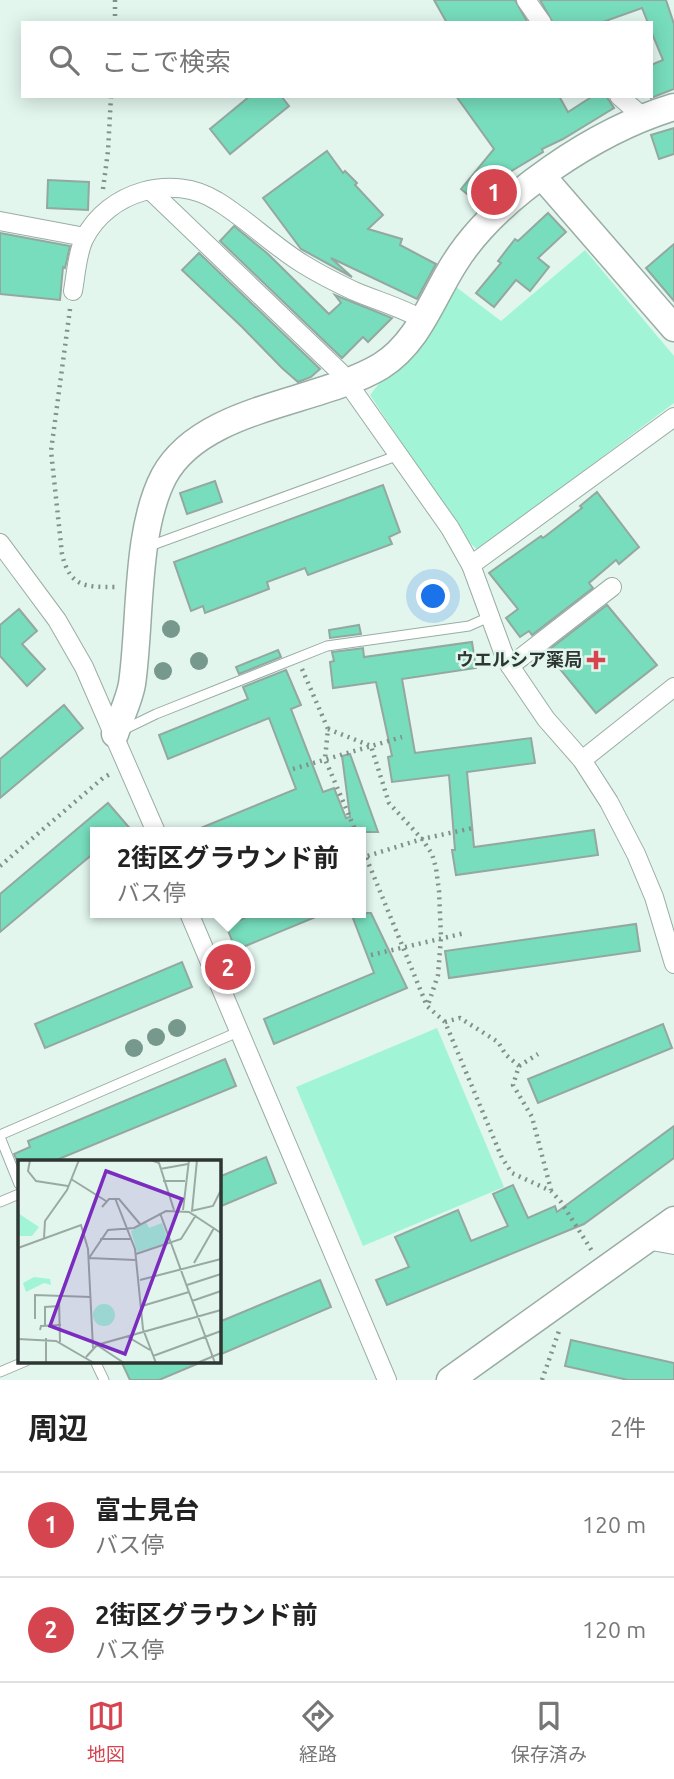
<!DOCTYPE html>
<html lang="ja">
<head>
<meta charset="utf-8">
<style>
	body { margin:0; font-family:Ubuntu,"Noto Sans JP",sans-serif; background:#f6f6f6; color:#222 }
	.you { position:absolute; left:434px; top:597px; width:24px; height:24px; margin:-18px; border:5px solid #fff; border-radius:50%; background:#1a73e8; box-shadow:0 0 0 10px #1a73e833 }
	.badge { display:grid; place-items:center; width:46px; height:46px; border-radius:50%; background:#d54550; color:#fff; font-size:23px; font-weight:700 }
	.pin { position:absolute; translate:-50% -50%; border:4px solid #fff; box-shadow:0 2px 7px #0006 }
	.popup { position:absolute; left:90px; top:827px; width:276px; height:91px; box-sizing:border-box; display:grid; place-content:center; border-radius:0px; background:#fff; filter:drop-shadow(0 2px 5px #0005); font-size:23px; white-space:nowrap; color:#767676 }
	.popup b { font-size:26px; color:#222 }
	.popup::after { content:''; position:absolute; left:50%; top:100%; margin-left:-14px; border:14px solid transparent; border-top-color:#fff }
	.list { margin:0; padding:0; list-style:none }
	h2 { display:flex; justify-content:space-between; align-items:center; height:91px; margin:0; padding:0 28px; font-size:30px }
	h2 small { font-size:23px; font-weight:400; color:#767676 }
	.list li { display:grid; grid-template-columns:46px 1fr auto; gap:21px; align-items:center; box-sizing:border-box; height:105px; padding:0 28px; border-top:2px solid #e0e0e0 }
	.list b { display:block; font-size:26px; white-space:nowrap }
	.list p { margin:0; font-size:23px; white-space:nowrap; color:#767676 }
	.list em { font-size:23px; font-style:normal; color:#767676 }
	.icon { flex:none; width:38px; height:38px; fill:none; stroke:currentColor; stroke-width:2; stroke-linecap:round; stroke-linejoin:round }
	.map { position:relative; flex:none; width:674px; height:1380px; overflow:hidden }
	.search { position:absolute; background:#fff; box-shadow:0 4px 18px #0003; left:21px; right:21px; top:21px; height:77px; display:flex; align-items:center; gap:18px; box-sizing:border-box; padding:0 24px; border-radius:0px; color:#767676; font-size:26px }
	.sheet { height:301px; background:#fff }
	nav { display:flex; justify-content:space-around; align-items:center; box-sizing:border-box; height:98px; border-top:2px solid #e0e0e0; background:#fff; font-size:19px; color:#767676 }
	nav a { display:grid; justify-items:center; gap:4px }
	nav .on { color:#d54550 }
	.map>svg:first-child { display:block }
</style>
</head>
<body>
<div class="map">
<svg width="674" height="1380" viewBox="0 0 674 1380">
	<rect width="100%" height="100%" fill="#e2f6ee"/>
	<g fill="#a2f4d7">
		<polygon points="585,250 674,356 674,403 478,550 464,538 370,395 456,287 501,321"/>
		<polygon points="437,1028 504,1187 363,1246 296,1087"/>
	</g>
	<g fill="#77ddbc" stroke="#94a7a0" stroke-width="2">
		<polygon points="434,0 515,0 528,23 447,23"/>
		<polygon points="540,0 666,0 674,24 674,89 651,98 651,65 663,60 651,31 651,23 648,23 642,8 600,23 553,23"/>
		<polygon points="250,96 281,96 289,106 230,154 210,129"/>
		<polygon points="456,96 559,96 568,112 593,96 606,96 614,108 563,139 542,149 543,152 495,181 477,202 461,189 494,149"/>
		<polygon points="674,128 674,154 659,159 651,135"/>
		<polygon points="327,151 343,173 345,171 357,183 355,185 383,215 368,229 402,239 400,245 436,264 417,299 331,258 352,277 301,249 263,198"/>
		<polygon points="48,180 89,182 88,210 47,208"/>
		<polygon points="548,213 566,232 538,258 549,267 530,291 516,280 494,307 476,293 501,263 498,261 515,239 518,241"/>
		<polygon points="234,226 268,254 329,314 341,303 335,295 392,318 368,342 363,337 342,358 220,241"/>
		<polygon points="0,233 70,246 65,268 63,267 60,300 0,294"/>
		<polygon points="674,244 674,301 646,268"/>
		<polygon points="199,253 320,369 311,377 298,382 282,368 242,327 182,270"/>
		<polygon points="215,481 222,502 187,514 180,493"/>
		<polygon points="383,485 400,532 389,537 392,544 308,575 305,568 267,582 269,589 205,613 203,606 191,611 174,562"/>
		<polygon points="597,492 639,547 619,564 616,560 589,583 593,588 532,635 529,631 520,637 506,618 518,609 489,573 541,536 543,538 582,508 580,506"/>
		<polygon points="607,605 657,665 596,713 546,652"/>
		<polygon points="19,609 37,631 22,644 45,669 27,686 0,656 0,625"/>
		<polygon points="359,625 361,634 330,638 329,630"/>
		<polygon points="472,642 476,668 402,679 415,753 531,738 535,763 467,772 474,847 594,830 598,855 456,875 452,850 455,850 449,775 392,782 388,757 392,756 376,682 333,688 330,662 334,661 332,652 363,648 364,657"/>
		<polygon points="278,650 281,657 239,674 236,667"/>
		<polygon points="286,670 301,705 291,709 323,792 334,788 346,818 350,817 342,756 350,754 378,832 191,832 296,789 269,718 168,759 159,735 248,699 243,687"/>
		<polygon points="64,705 83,728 0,798 0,759"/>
		<polygon points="108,803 133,832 95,832 95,852 0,932 0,894"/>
		<polygon points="256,913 325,913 236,950 226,926"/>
		<polygon points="351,913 371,913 407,988 274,1044 264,1019 374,973"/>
		<polygon points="636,924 640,951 449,978 445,951"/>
		<polygon points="182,962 192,987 45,1048 35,1024"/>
		<polygon points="663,1024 672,1048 538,1103 528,1079"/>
		<polygon points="225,1059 236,1086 54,1161 17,1161 14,1154 30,1147 28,1141"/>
		<polygon points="674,1126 674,1158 584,1224 387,1305 376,1280 409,1267 395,1237 458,1210 471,1241 508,1226 493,1194 513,1185 528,1218 555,1206 557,1212"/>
		<polygon points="266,1157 276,1183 219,1207 219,1177"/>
		<polygon points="320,1280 331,1307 219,1355 219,1322"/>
		<polygon points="571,1340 674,1363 674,1380 628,1380 565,1366"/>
		<polygon points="121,1361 204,1361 159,1380 130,1380"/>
	</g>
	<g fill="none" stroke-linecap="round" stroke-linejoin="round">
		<g stroke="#9aada5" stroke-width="11">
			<g id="lane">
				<polyline points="147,547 399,455"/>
				<polyline points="123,730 156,714 327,646 469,626 489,617"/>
				<polyline points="0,1135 238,1032"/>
				<polyline points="0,1137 19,1184"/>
				<polyline points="0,1202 19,1194"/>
				<polyline points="95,1361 104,1380"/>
				<polyline points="0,1372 26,1361"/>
			</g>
		</g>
		<g stroke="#9aada5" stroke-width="20">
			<g id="street">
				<polyline points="526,0 542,23"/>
				<polyline points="619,96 643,117"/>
				<polyline points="150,190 340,372 450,528 471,565 503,652 510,666 546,719 582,760 609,802 636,854 654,897 674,964"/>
				<polyline points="0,221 85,237"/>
				<path d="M73 291C76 274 77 254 84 239 108 191 173 173 217 201 247 219 272 245 303 264 319 274 337 283 354 291 377 301 401 307 423 320"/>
				<polyline points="0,543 57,620 84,667 156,832"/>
				<polyline points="471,565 674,417"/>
				<polyline points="510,666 612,587"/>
				<polyline points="582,760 674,687"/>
				<polyline points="189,913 387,1380"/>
				<polyline points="646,1240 674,1245"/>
			</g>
		</g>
		<g stroke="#9aada5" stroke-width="29">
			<g id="secondary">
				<polyline points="542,176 674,328"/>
				<path d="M115 734C120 718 129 701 132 684 141 622 135 531 164 476 202 406 318 404 381 366 418 343 432 299 454 264 496 196 598 130 674 107"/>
				<polyline points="450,1380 674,1220"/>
			</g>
		</g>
		<g stroke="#83918b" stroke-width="4.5" stroke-dasharray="2 5" stroke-linecap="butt">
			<polyline points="115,23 115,0"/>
			<polyline points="103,189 108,151 111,96"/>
			<path d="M70 309 51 451 62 554C70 588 86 587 116 587"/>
			<polyline points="302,669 328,729 325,759 356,832"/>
			<polyline points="328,729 371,746 389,803 422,839 432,854 436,868 439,891 441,937 438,975 428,1005"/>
			<polyline points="293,769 402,737"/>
			<polyline points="361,845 427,1006 445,1022 502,1158 512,1173 551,1191 561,1202 592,1251"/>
			<polyline points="361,858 422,839 473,828"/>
			<polyline points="0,866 103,778 112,773"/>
			<polyline points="371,955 465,933"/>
			<polyline points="445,1022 460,1018 498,1042 506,1055 519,1066 513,1085 532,1117 551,1190"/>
			<polyline points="519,1066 538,1054"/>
			<polyline points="542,1380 559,1331"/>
		</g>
		<use href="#lane" stroke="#fff" stroke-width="9"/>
		<use href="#street" stroke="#fff" stroke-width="18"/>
		<use href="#secondary" stroke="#fff" stroke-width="26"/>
	</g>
	<g fill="#76988d">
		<circle cx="171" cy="629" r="9"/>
		<circle cx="199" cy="661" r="9"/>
		<circle cx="163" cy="671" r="9"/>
		<circle cx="177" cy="1028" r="9"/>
		<circle cx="156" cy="1037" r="9"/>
		<circle cx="134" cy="1048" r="9"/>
	</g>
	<path fill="#d54550" stroke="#e2f6ee" stroke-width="2.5" d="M592.5 649.5h7v7h7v7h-7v7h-7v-7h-7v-7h7z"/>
	<g text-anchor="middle" stroke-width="5" stroke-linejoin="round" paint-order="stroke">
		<g font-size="18" font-weight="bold" fill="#2e3633" stroke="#e2f6ee" text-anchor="end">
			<text x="582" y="666">ウエルシア薬局</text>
		</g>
	</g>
	<g transform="translate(18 1160)">
		<rect width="203" height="203" fill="#e2f6ee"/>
		<path d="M0 53 21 67 14 76H0ZM128 62 131 68 144 63 151 83 119 92 113 71ZM16 117 32 119 33 125 26 123 8 132 5 123ZM75 155a11 11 0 1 1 22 0a11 11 0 1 1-22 0Z" fill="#a2f4d7"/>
		<path fill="none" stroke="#9aa9a3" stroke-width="2" d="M12 0 10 11 18 21 50 26M133 0 141 3 156 50M142 9 170 4M53 19 88 41M145 21H167M97 38 117 89 125 169 138 203M84 47 91 39H101L122 64M165 50 171 0M173 51 195 46 203 30M174 51 179 0M142 53 197 203M26 78 27 61 49 30 61 0M82 79H114M0 88 63 65 70 89 75 188M118 94 163 79 178 55M71 98 90 70 116 68 148 51 171 52 203 73M71 98 117 100M176 103 196 68M122 120 203 99M169 125 203 114M41 139 42 182M174 141 203 131M124 146 171 132M17 159V135L73 137M27 166V147L42 146M22 170 23 166 43 165M110 177 132 190M28 178V203M0 179 38 181 76 203M79 185 106 203M135 196 203 171M68 197 79 185 203 150M179 203 203 193"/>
		<path fill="#7b2cbf" fill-opacity="0.15" stroke="#7b2cbf" stroke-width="3.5" d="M88 11 164 39 107 194 32 166Z"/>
		<rect width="203" height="203" fill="none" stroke="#2e3633" stroke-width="3.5"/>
	</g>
</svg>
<div class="you"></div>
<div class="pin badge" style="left:494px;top:192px">1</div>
<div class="pin badge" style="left:228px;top:967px">2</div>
<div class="popup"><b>2街区グラウンド前</b>バス停</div>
<div class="search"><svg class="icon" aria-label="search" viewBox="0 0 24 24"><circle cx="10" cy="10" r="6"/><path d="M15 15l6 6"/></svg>ここで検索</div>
</div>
<section class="sheet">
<h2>周辺<small>2件</small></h2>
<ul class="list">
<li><span class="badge">1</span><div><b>富士見台</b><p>バス停</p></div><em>120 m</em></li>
<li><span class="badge">2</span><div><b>2街区グラウンド前</b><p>バス停</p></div><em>120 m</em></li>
</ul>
</section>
<nav>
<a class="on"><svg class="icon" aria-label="map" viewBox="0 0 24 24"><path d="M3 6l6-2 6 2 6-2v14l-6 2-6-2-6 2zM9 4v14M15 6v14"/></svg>地図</a>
<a><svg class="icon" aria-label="directions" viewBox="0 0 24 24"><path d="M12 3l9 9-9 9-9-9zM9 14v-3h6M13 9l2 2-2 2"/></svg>経路</a>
<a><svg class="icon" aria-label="saved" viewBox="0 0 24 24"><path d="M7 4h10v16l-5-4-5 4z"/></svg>保存済み</a>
</nav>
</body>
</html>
